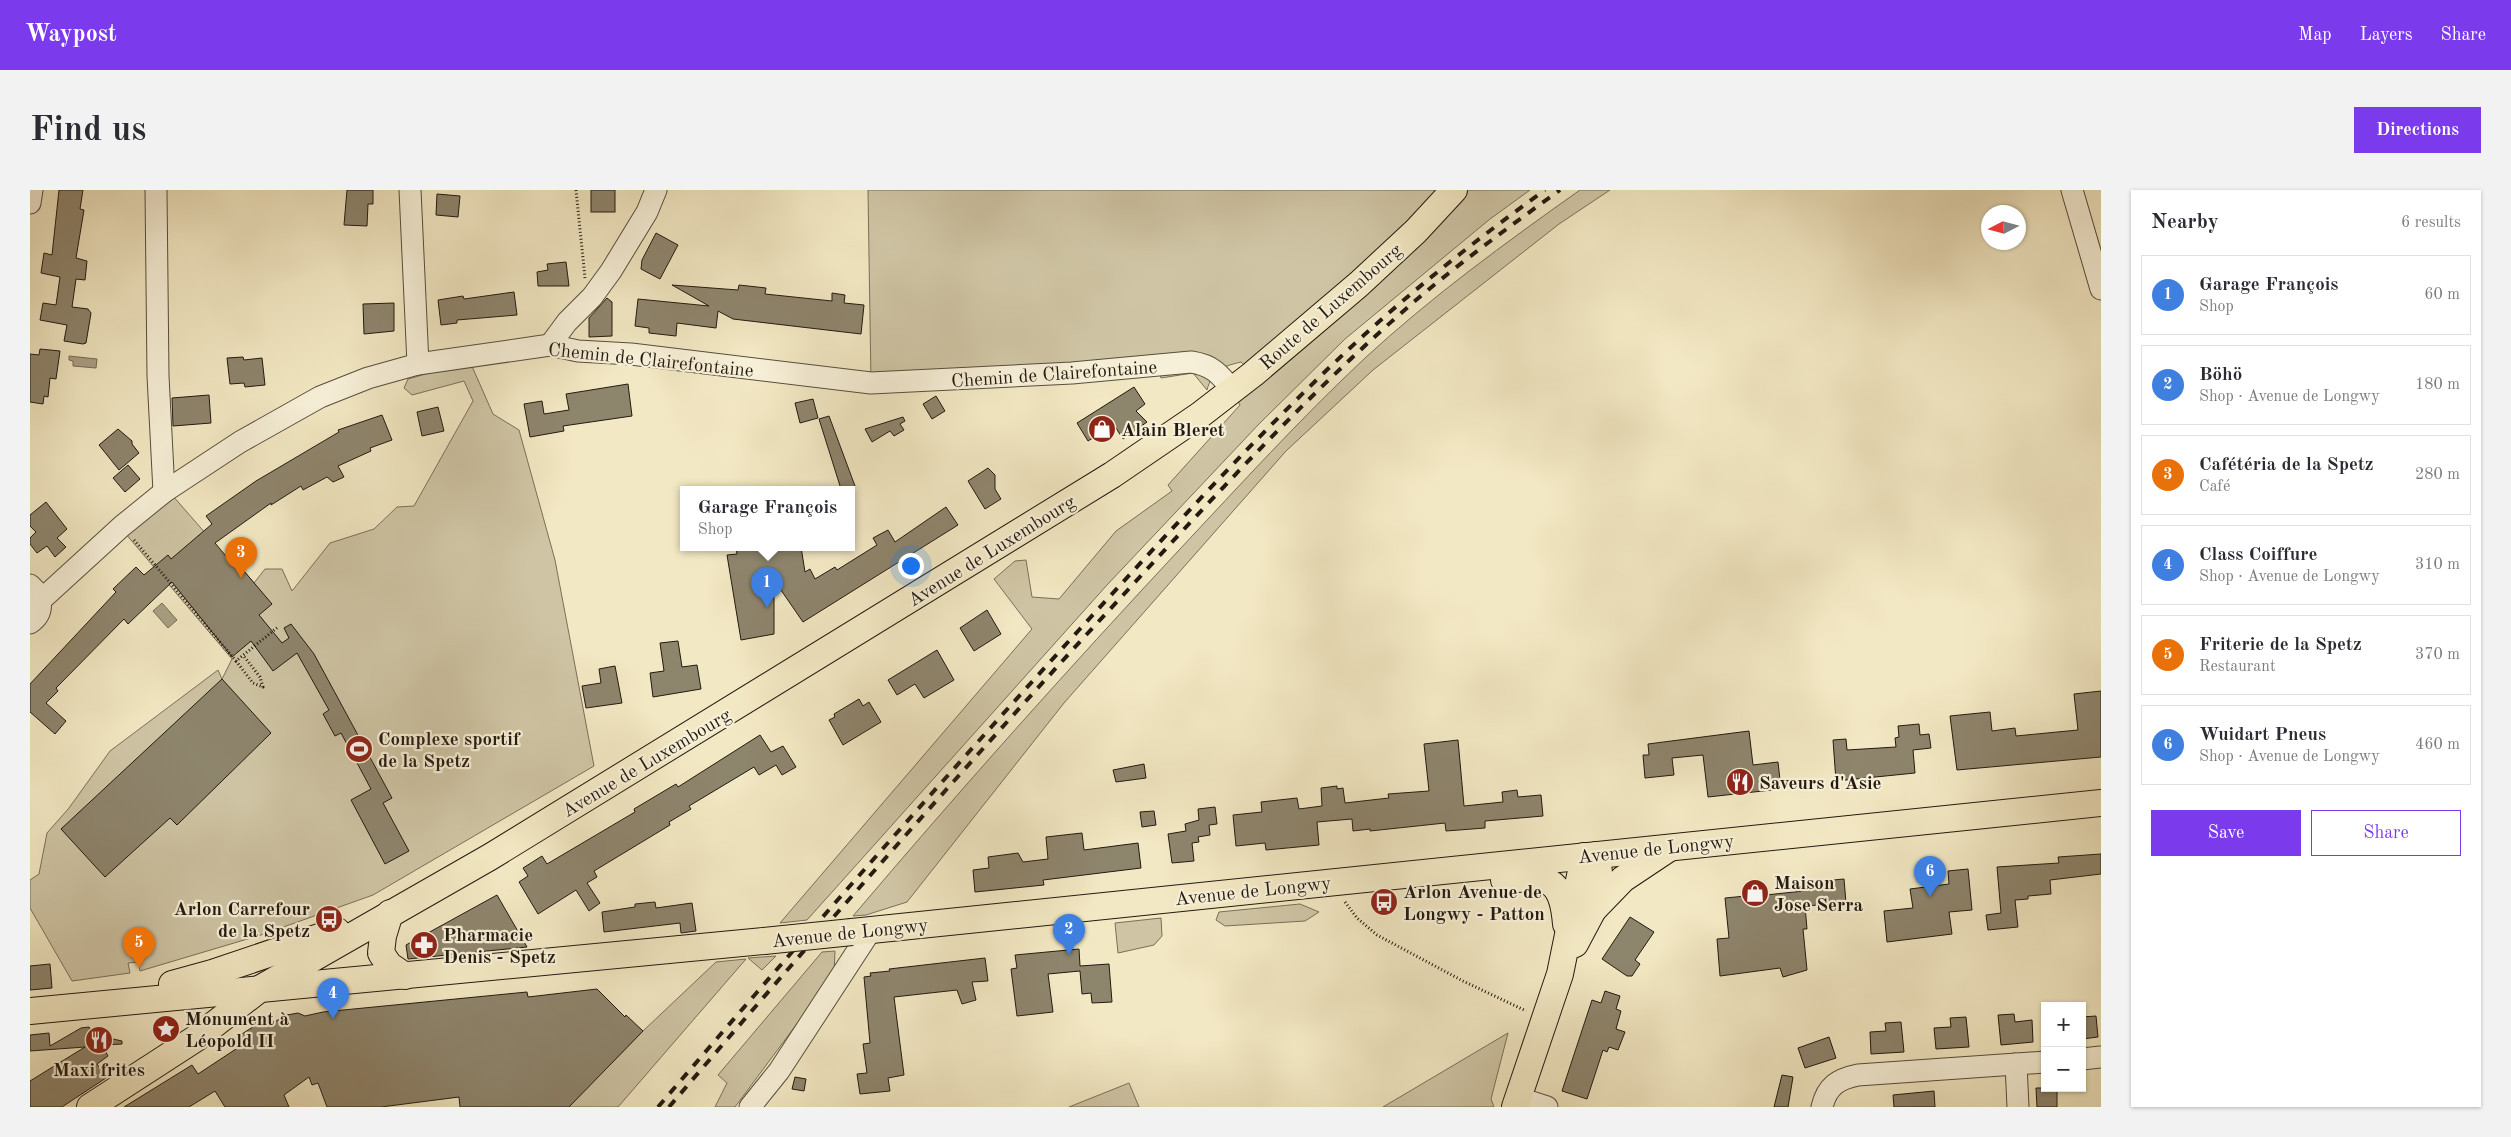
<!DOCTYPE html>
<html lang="en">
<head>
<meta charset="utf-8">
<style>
	body { margin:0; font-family:"Old Standard TT",serif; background:#f2f2f3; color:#2b2b33 }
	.controls { position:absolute; right:15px; bottom:15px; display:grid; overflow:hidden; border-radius:0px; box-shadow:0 1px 4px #0004 }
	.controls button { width:45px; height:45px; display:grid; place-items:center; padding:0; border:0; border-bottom:1px solid #e1e1e2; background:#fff; color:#2b2b33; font:25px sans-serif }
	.compass { position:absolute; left:1951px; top:15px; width:45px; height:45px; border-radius:50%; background:#fff; box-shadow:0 1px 4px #0004; rotate:264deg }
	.you { position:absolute; left:880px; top:375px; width:18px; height:18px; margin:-12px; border:4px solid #fff; border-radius:50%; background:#1a73e8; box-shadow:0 0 0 8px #1a73e833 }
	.badge { display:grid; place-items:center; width:32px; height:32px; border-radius:50%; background:#7c3aed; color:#fff; font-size:16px; font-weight:700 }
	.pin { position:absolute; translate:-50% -41px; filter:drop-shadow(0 1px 2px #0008) }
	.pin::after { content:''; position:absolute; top:26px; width:18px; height:15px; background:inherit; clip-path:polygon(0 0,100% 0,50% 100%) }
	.popup { position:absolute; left:650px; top:296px; width:175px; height:65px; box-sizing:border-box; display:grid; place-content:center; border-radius:0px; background:#fff; filter:drop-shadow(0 1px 4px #0005); font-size:16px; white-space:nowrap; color:#7c7c81 }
	.popup b { font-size:19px; color:#2b2b33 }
	.popup::after { content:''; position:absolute; left:50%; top:100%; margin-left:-10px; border:10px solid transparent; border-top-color:#fff }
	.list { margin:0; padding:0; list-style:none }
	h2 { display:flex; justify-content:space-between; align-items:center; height:65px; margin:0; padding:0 20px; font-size:21px }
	h2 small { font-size:16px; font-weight:400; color:#7c7c81 }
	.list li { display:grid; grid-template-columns:32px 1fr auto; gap:15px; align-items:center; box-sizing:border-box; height:80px; margin:0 10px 10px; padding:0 10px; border:1px solid #e1e1e2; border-radius:0px }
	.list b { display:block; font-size:19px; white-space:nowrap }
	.list p { margin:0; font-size:16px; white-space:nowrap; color:#7c7c81 }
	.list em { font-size:16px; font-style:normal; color:#7c7c81 }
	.actions { display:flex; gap:10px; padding:15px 20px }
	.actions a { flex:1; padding:11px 0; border:1px solid #7c3aed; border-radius:0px; text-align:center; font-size:18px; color:#7c3aed }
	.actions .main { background:#7c3aed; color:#fff }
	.map { position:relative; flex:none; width:2071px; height:917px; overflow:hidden; border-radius:0px }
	header { display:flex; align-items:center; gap:30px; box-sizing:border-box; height:70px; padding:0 25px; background:#7c3aed; color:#fff }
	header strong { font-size:24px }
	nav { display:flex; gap:28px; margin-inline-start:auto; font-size:18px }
	.intro { display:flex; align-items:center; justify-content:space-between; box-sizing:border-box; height:120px; padding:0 30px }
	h1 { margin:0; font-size:35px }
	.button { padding:12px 22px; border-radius:0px; background:#7c3aed; color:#fff; font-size:18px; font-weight:700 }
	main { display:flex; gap:30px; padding:0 30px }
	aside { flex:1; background:#fff; border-radius:0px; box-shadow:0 1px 4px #0004 }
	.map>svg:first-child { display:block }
</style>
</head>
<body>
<header>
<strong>Waypost</strong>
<nav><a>Map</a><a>Layers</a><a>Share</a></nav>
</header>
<div class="intro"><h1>Find us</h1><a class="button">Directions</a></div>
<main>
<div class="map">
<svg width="2071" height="917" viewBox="0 0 2071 917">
	<rect width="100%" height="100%" fill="#f2e8c3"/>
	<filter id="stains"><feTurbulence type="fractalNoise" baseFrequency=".004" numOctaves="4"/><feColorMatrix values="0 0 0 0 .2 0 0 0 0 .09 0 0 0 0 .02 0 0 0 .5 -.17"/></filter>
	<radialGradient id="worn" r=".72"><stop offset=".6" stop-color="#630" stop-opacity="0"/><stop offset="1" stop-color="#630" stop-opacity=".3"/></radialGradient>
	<g fill="#cfc5a5" stroke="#78705a">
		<path d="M838 0H1500L1460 29 1315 149 1229 234 1077 395 777 730 750 733 1002 439 964 389 985 371 996 370 1002 407 1029 409 1086 341 1142 301 1138 295 1210 215 1202 200 1223 184 1211 172C1191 177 1183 179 1177 200L1163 183 1131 188 1129 182 841 193Z"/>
		<path d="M1550 0H1580L1529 34 1343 180 1256 261 1034 513 877 712 836 725 823 726C929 601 1038 479 1150 359 1210 295 1270 229 1334 169 1401 107 1475 53 1550 0Z"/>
		<polygon points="431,174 441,174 463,224 489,240 525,370 564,576 343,705 231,745 110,781 108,772 98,773 100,783 42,791 0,718 0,690 9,684 17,643 39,618 80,561 188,480 192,489 202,469 95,343 142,305 205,377 208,374 224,393 235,379 252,379 262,401 300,353 344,339 367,317 384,316 443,211 434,191 382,205 374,198 378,189"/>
		<polygon points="1270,714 1289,722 1275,731 1195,736 1186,730 1189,722"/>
		<polygon points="1131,728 1132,746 1124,755 1088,763 1085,733"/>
		<polygon points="805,761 804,784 705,917 685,917 697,893 688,885 792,762"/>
		<polygon points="746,766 732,780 718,768"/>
		<polygon points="716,769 588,917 538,917 613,841 686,772"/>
		<polygon points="1478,843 1461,909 1464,917 1353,917"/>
		<polygon points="1099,893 1109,917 1039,917"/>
	</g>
	<g fill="#aba286" stroke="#746c57">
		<polygon points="39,166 67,169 66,178 43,176 43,171 39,170"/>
		<polygon points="132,413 147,430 138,438 123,421"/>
	</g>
	<g fill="#8e856d" stroke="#221a10">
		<polygon points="29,0 53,0 50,19 54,20 46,68 57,71 55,90 46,89 42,117 58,119 61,123 56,153 53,154 34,151 37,135 10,130 13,113 26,115 30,87 11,83 14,63 22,65"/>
		<polygon points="317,0 343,0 343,14 338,14 337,36 314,35"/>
		<rect x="561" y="0" width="24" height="22"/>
		<polygon points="407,4 430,6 428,27 406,25"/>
		<polygon points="626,43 648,55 630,89 611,79 612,70"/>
		<polygon points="536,72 539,96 508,96 507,82 518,80 517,74"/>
		<polygon points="642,95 708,100 709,95 736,98 735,104 802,111 802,103 815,105 814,113 834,115 831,144 703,129 688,121 686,138 647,133 646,146 619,143 619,138 605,136 608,109 679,116"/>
		<polygon points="484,102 487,125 427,130 427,133 411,135 408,110 433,106 434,109"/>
		<polygon points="577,108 582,112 582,146 559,147 559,128"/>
		<polygon points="364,113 364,141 334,144 333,114"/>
		<polygon points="10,159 30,161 26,189 20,188 18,207 14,206 13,214 0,212 0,164 9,165"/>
		<polygon points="213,167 214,170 232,168 235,195 215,197 214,193 200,194 197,168"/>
		<polygon points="598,194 602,226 533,236 534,241 500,247 494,214 512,211 514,224 539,220 536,204"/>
		<polygon points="1104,197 1115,214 1106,221 1117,232 1093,249 1084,235 1058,251 1047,233"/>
		<polygon points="179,205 181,233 143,236 142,208"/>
		<polygon points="906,206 915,221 902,229 893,214"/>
		<polygon points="783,209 788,228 770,233 765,213"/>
		<polygon points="408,217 414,241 392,246 387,222"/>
		<polygon points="352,225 362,250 340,258 341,261 308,276 314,287 303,292 297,287 273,300 271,296 241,315 241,313 185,353 205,377 208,374 242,414 229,425 252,453 259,448 254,438 261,434 284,464 362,608 353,613 379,661 355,674 321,610 341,599 311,543 305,546 293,524 299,520 267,463 243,481 221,451 202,467 142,392 98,434 94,429 26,498 28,501 16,513 36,531 25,544 0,522 0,494 86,402 83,399 106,377 114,385 138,365 141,369 182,334 176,326 226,291 309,242 308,240"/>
		<polygon points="799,226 825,296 814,299 811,299 789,229"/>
		<polygon points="873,227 875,231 870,234 874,240 864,246 860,241 842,252 835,239"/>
		<polygon points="88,239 102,251 102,254 109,263 89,280 69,255"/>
		<polygon points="98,275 110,289 95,302 83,288"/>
		<polygon points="958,278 965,285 965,299 971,309 955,319 938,291"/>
		<polygon points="16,312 37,339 27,348 36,357 25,367 17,356 7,363 0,354 0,348 6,342 0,336 0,325"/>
		<polygon points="916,317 928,335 773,432 744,390 744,444 711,450 697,365 707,364 706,357 771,357 775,382 780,379 785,389 805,377 807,380 847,355 843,348 858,340 865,352"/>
		<polygon points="957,420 971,444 944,461 930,438"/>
		<polygon points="648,451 652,477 667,475 671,499 623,507 620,483 634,481 630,453"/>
		<polygon points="907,460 924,490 894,508 885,494 867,505 858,490"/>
		<polygon points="585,476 592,513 556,518 552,496 571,493 569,479"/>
		<polygon points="192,489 241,543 147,635 140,628 75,687 31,639"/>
		<polygon points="2071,501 2071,567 1927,580 1920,526 1960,522 1962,541 1985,538 1986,546 2048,540 2044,504"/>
		<polygon points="829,509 833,516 839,512 851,532 813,555 799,530 805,527 804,524"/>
		<polygon points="1889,534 1890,545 1899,544 1901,558 1883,560 1885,583 1806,591 1803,550 1816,549 1817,560 1866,557 1865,548 1869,547 1868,536"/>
		<polygon points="1719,541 1723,575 1748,572 1751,599 1678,607 1673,565 1642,568 1644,585 1615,588 1613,565 1619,565 1618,554"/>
		<polygon points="730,545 741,562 753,556 766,577 752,585 746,575 729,585 724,577 659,616 661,619 639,632 640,635 564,681 567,687 557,693 570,713 559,721 546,700 508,724 489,692 498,686 493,678 512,666 517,674 605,622 604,619 646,594 648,597"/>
		<polygon points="1428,550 1434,616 1473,612 1472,602 1487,600 1488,607 1511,605 1513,626 1455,631 1455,638 1416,641 1415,633 1340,641 1340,639 1323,641 1322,629 1287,632 1289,655 1236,660 1235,653 1206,656 1203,625 1232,622 1231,612 1267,608 1269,619 1292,616 1291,598 1307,596 1307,599 1313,598 1315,613 1359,608 1358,604 1399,601 1394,554"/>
		<polygon points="1114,574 1116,588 1086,592 1083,580"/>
		<polygon points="1185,617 1187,634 1179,635 1180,645 1168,647 1169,652 1162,653 1164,671 1142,673 1138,644 1156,641 1155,634 1169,630 1168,619"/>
		<polygon points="1124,621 1126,635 1112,637 1110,622"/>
		<polygon points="1052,643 1054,660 1108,653 1111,678 1013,690 1014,695 945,702 943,680 959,678 958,667 988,663 993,672 1018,669 1016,647"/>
		<polygon points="2071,664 2071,684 2020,690 2021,704 1998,706 1998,709 1985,710 1988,737 1958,740 1956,725 1971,723 1967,677 2029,673 2028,667"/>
		<polygon points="1938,679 1942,720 1919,722 1922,744 1857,752 1854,721 1883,718 1880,699 1919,694 1918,681"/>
		<polygon points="1814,689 1816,713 1775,716 1777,739 1773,739 1777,780 1753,787 1750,778 1690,786 1687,749 1699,748 1695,708 1716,706 1715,697 1735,696 1736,705 1783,700 1783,692"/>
		<polygon points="467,705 497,757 378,769 376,755"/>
		<polygon points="625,712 626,718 662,713 666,741 651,743 650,733 574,742 572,722 605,717 605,714"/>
		<polygon points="1600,727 1624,742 1605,770 1610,774 1602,786 1597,786 1572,769"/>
		<polygon points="1049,759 1050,776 1079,774 1082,812 1062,813 1061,803 1052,804 1050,781 1018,784 1023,822 987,826 981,779 987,778 985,765"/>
		<polygon points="955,768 958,791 942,792 946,810 932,814 927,800 864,807 874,885 858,888 860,901 830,904 827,884 837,883 833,854 840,853 834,787 841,786 840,783 860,781 859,779"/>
		<polygon points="20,774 22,798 0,800 0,776"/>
		<polygon points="567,799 595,827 596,825 613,841 539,917 430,917 429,907 351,917 297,917 288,893 282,895 279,887 254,905 259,917 195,917 185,901 159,917 94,917 162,875 168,884 209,857 204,849 226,835 227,836 233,834 235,837 257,825 268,823 275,826 293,822 497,802 498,807"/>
		<polygon points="1575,801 1590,806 1586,819 1591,821 1586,839 1595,842 1588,860 1579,857 1577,862 1573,860 1557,909 1532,901 1562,810 1571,813"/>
		<polygon points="1984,824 1985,832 2002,830 2003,852 1971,855 1968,825"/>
		<polygon points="2066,826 2068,847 2052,849 2052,827"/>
		<polygon points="1936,827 1939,857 1906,859 1904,838 1921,837 1920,828"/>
		<polygon points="1871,832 1874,862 1841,864 1840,842 1856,841 1855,833"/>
		<polygon points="59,837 63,844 74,845 74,847 92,851 92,854 72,855 78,866 67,874 76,888 32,917 0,917 0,891 55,857 0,861 0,845 19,843 20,856 51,838"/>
		<polygon points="1799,847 1806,868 1775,878 1768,858"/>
		<polygon points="1752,885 1763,887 1758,917 1744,917"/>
		<polygon points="765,887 776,889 774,901 762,899"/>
		<polygon points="2006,898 2027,898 2027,917 2007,917"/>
		<polygon points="1904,901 1905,917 1864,917 1863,905"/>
	</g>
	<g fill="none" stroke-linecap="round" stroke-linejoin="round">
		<g stroke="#564e3d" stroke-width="23">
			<g id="minor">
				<polyline points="126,0 128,186 134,302"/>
				<polyline points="380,0 388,174"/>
				<polyline points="2042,0 2071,99"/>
				<polyline points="0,13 2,0"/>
				<polyline points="520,155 537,132 562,107 581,81 617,22 626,0"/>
				<path d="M0 395C13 406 15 423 0 433"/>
				<path d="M11 410 92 336 134 302 210 252 290 207 338 188 388 174 520 155 548 161 601 164 841 193 1042 183 1161 172C1182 175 1190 184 1202 200"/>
				<polyline points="2052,869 2071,867"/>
				<polyline points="1986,874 1988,917"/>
				<polyline points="1489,908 1517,917"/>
				<polyline points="720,917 749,881 841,740"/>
				<path d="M1792 917C1797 896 1808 889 1828 885L2015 872"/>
			</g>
		</g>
		<g stroke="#221a10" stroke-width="28">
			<g id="major">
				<path d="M1474 690C1517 686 1532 686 1536 734"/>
				<polyline points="1564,719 1593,689 1638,659"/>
				<polyline points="360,723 353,746 351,763 359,775 375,786"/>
				<polyline points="822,742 2071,613"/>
				<polyline points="1545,754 1562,722 1570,692 1567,665"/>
				<polyline points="142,794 182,783 307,741"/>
				<polyline points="0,821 734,751"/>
				<polyline points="60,917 168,847 231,798 460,667 1082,285 1170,225 1223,184 1329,94 1386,41 1424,0"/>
				<polyline points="1485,917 1530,784 1554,666"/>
			</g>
		</g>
		<g stroke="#221a10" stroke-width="3" stroke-dasharray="1 2.5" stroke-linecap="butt">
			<polyline points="546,0 555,88"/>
			<polyline points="104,350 206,471 248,437"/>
			<polyline points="206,471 223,493 233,497 230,487 213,465"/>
			<polyline points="1315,712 1327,728 1347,745 1433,791 1496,821"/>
		</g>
		<use href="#minor" stroke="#f7f0d8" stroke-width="21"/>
		<use href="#major" stroke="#f2e8c3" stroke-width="26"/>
		<g stroke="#221a10" stroke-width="4" stroke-dasharray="9 9" stroke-linecap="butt">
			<path d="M628 917C766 756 906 597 1049 440 1137 344 1225 247 1320 158 1381 101 1447 49 1515 0"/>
			<path d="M639 917C776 757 915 599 1057 444 1165 328 1271 208 1392 105 1436 68 1483 34 1530 0"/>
		</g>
		<g stroke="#221a10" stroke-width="28" stroke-linecap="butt">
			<polyline id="major-bridge" points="734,751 822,742"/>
		</g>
		<use href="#major-bridge" stroke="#f2e8c3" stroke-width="26"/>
	</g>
	<defs>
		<g id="shop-disc" transform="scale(1.4375)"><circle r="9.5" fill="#8f2418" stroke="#f7f0d8"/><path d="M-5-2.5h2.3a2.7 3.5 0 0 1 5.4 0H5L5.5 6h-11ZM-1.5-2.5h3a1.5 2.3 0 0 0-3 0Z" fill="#fff"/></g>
		<g id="stadium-disc" transform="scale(1.4375)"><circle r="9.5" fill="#8f2418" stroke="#f7f0d8"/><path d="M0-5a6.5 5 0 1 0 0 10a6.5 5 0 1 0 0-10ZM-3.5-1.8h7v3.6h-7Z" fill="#fff"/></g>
		<g id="restaurant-disc" transform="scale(1.4375)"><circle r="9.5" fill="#8f2418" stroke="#f7f0d8"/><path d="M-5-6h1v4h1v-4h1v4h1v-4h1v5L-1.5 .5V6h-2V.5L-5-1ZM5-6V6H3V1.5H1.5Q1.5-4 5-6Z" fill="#fff"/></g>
		<g id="bus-disc" transform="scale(1.4375)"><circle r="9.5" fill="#8f2418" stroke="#f7f0d8"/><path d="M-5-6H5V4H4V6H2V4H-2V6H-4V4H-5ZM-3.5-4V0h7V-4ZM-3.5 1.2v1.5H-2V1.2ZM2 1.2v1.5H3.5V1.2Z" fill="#fff"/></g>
		<g id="pharmacy-disc" transform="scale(1.4375)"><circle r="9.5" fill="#8f2418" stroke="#f7f0d8"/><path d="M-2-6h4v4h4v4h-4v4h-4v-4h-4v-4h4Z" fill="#fff"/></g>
		<g id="sight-disc" transform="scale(1.4375)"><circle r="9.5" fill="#8f2418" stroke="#f7f0d8"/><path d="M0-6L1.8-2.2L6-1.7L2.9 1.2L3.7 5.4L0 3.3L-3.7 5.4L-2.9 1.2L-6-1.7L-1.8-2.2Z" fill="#fff"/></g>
	</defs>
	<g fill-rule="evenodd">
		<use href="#shop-disc" x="1072" y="239"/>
		<use href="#stadium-disc" x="329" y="559"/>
		<use href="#restaurant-disc" x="1710" y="592"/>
		<use href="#shop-disc" x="1725" y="703"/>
		<use href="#bus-disc" x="1354" y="712"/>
		<use href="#bus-disc" x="299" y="729"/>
		<use href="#pharmacy-disc" x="394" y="755"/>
		<use href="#sight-disc" x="136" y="839"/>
		<use href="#restaurant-disc" x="69" y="850"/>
	</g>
	<g text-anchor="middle" stroke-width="4.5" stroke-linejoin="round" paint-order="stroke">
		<g font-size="19" fill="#221a10" stroke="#f7f0d8">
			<text transform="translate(1300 116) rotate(-41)" y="7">Route de Luxembourg</text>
			<text transform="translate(621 169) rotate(6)" y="7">Chemin de Clairefontaine</text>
			<text transform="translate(1024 183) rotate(-4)" y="7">Chemin de Clairefontaine</text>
			<text transform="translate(961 360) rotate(-32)" y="7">Avenue de Luxembourg</text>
			<text transform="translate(616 572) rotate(-31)" y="7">Avenue de Luxembourg</text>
			<text transform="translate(1626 658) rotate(-6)" y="7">Avenue de Longwy</text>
			<text transform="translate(1223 700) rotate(-6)" y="7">Avenue de Longwy</text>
			<text transform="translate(820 742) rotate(-6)" y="7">Avenue de Longwy</text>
		</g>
		<g font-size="19" font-weight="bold" fill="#221a10" stroke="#f7f0d8" text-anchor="start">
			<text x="1091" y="246">Alain Bleret</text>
			<text x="348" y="555">Complexe sportif<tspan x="348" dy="22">de la Spetz</tspan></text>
			<text x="1729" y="599">Saveurs d'Asie</text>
			<text x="1744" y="699">Maison<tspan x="1744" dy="22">Jose Serra</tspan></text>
			<text x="1373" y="708">Arlon Avenue de<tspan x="1373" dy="22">Longwy - Patton</tspan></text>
			<text x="280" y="725" text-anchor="end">Arlon Carrefour<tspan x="280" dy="22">de la Spetz</tspan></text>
			<text x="413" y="751">Pharmacie<tspan x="413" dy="22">Denis - Spetz</tspan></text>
			<text x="155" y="835">Monument à<tspan x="155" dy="22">Léopold II</tspan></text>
			<text x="69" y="886" text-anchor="middle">Maxi frites</text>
		</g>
	</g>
	<rect width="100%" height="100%" filter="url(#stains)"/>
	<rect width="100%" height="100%" fill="url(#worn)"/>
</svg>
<div class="controls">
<button>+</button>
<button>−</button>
</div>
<svg class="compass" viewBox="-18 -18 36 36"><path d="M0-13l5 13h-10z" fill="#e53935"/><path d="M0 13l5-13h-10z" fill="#7c7c81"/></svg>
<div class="you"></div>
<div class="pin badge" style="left:737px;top:418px;background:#3f7fe0">1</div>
<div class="popup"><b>Garage François</b>Shop</div>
<div class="pin badge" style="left:1039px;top:765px;background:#3f7fe0">2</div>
<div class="pin badge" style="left:211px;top:388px;background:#e8710a">3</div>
<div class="pin badge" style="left:303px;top:829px;background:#3f7fe0">4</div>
<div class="pin badge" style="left:109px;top:778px;background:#e8710a">5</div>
<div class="pin badge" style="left:1900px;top:707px;background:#3f7fe0">6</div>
</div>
<aside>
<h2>Nearby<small>6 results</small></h2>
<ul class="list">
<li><span class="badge" style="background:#3f7fe0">1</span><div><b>Garage François</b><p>Shop</p></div><em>60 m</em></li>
<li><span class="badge" style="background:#3f7fe0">2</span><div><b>Böhö</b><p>Shop · Avenue de Longwy</p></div><em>180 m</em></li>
<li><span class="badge" style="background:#e8710a">3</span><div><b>Cafétéria de la Spetz</b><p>Café</p></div><em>280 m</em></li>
<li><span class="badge" style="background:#3f7fe0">4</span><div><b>Class Coiffure</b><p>Shop · Avenue de Longwy</p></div><em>310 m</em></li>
<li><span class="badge" style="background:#e8710a">5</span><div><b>Friterie de la Spetz</b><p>Restaurant</p></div><em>370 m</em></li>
<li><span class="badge" style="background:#3f7fe0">6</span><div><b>Wuidart Pneus</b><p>Shop · Avenue de Longwy</p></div><em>460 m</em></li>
</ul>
<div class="actions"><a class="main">Save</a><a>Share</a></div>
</aside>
</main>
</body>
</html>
